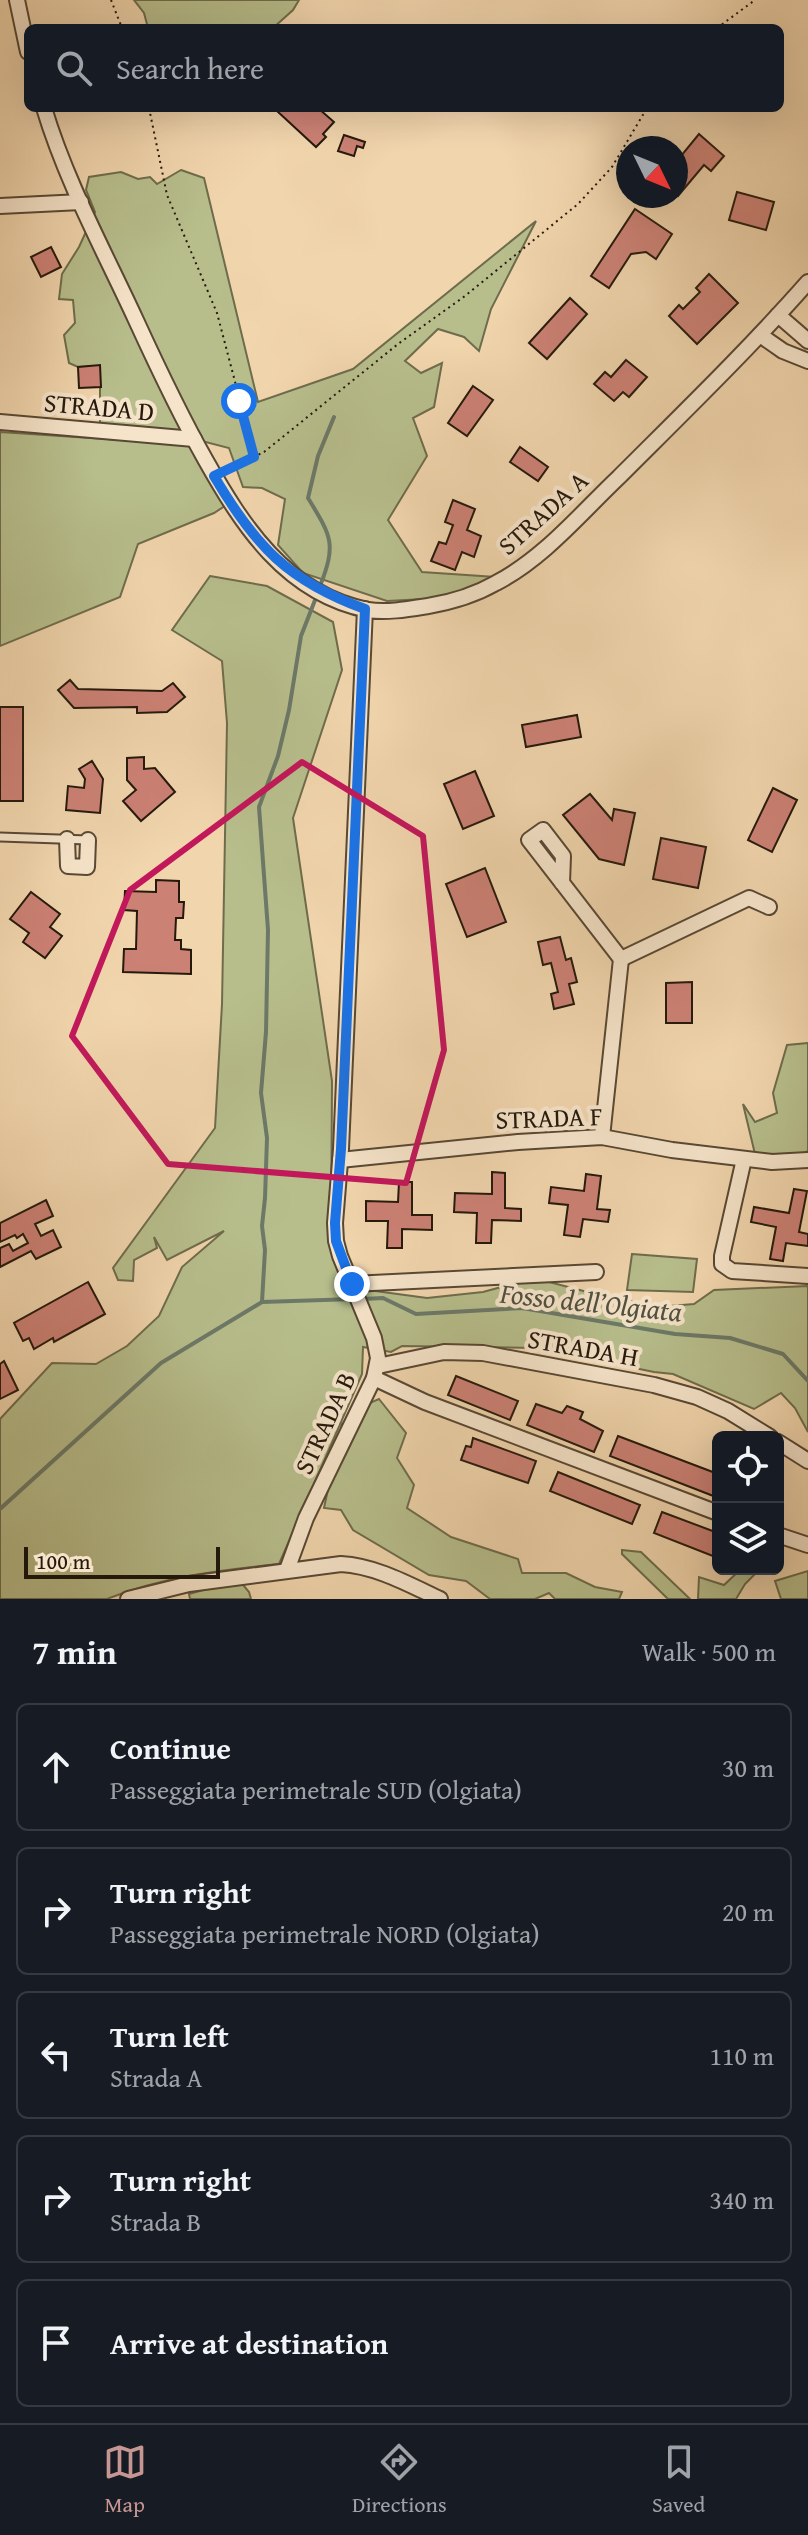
<!DOCTYPE html>
<html lang="en">
<head>
<meta charset="utf-8">
<style>
	body { margin:0; font-family:"Gentium Book Plus",serif; background:#242831; color:#f1f3f6 }
	.controls { position:absolute; right:24px; bottom:24px; display:grid; overflow:hidden; border-radius:12px; box-shadow:0 8px 32px #0002 }
	.controls button { width:72px; height:72px; display:grid; place-items:center; padding:0; border:0; border-bottom:2px solid #363941; background:#171b24; color:#f1f3f6; font:40px sans-serif }
	.compass { position:absolute; left:616px; top:136px; width:72px; height:72px; border-radius:50%; background:#171b24; box-shadow:0 8px 32px #0002; rotate:133deg }
	.scale { position:absolute; left:24px; bottom:20px; width:196px; box-sizing:border-box; padding-left:8px; border:4px solid #25190c; border-top:0; font-size:22px; line-height:28px; white-space:nowrap; color:#25190c; -webkit-text-stroke:6px #f6e4ca; paint-order:stroke }
	.stop { position:absolute; width:24px; height:24px; margin:-18px; border:6px solid #1a73e8; border-radius:50%; background:#fff }
	.stop.end { background:#1a73e8; border-color:#fff; box-shadow:0 2px 8px #0008 }
	.list { margin:0; padding:0; list-style:none }
	h2 { display:flex; justify-content:space-between; align-items:center; height:104px; margin:0; padding:0 32px; font-size:34px }
	h2 small { font-size:26px; font-weight:400; color:#9ea1a6 }
	.list li { display:grid; grid-template-columns:52px 1fr auto; gap:24px; align-items:center; box-sizing:border-box; height:128px; margin:0 16px 16px; padding:0 16px; border:2px solid #363941; border-radius:12px }
	.list b { display:block; font-size:30px; white-space:nowrap }
	.list p { margin:0; font-size:26px; white-space:nowrap; color:#9ea1a6 }
	.list em { font-size:26px; font-style:normal; color:#9ea1a6 }
	.icon { flex:none; width:44px; height:44px; fill:none; stroke:currentColor; stroke-width:2; stroke-linecap:round; stroke-linejoin:round }
	.map { position:relative; flex:none; width:808px; height:1599px; overflow:hidden }
	.search { position:absolute; background:#171b24; box-shadow:0 8px 32px #0002; left:24px; right:24px; top:24px; height:88px; display:flex; align-items:center; gap:20px; box-sizing:border-box; padding:0 28px; border-radius:12px; color:#9ea1a6; font-size:30px }
	.sheet { height:824px; background:#171b24 }
	nav { display:flex; justify-content:space-around; align-items:center; box-sizing:border-box; height:112px; border-top:2px solid #363941; background:#171b24; font-size:22px; color:#9ea1a6 }
	nav a { display:grid; justify-items:center; gap:4px }
	nav .on { color:#c59692 }
	.map>svg:first-child { display:block }
</style>
</head>
<body>
<div class="map">
<svg width="808" height="1599" viewBox="0 0 808 1599">
	<rect width="100%" height="100%" fill="#f1d5ad"/>
	<filter id="stains"><feTurbulence type="fractalNoise" baseFrequency=".0025" numOctaves="4"/><feColorMatrix values="0 0 0 0 .2 0 0 0 0 .09 0 0 0 0 .02 0 0 0 .5 -.17"/></filter>
	<radialGradient id="worn" r=".72"><stop offset=".6" stop-color="#630" stop-opacity="0"/><stop offset="1" stop-color="#630" stop-opacity=".3"/></radialGradient>
	<g fill="#b7be8c" stroke="#6e6c4c" stroke-width="2">
		<polygon points="134,0 299,0 293,10 273,28 148,28 144,13"/>
		<polygon points="181,170 204,178 258,402 353,369 536,221 491,309 479,351 464,337 438,329 405,361 421,373 442,363 434,407 413,418 427,456 388,520 422,572 496,577 443,598 387,601 303,573 278,545 285,499 262,488 243,487 229,448 194,439 100,431 100,366 78,367 69,363 64,335 75,323 73,300 59,299 62,274 79,247 95,212 86,190 89,177 121,172 138,179 150,177 157,184"/>
		<polygon points="0,432 197,445 228,504 214,513 138,544 120,597 0,646"/>
		<path d="M210 576 267 586 333 622 342 670 293 818 332 1081 331 1247 346 1287 427 1298 483 1292 534 1278 614 1299 670 1306 694 1304 714 1290 808 1286V1432L795 1408 781 1393 754 1409 673 1374 654 1372 537 1348 402 1346 391 1352 363 1347 362 1374 279 1564C221 1570 161 1577 107 1599H0V1419L52 1363 96 1364 127 1346 159 1316 182 1267 224 1231 167 1260 154 1237 157 1248 134 1260 133 1281 118 1280 113 1268 215 1128 222 1004 227 723 222 661 172 630Z"/>
		<polygon points="808,1043 808,1151 797,1157 755,1154 743,1104 755,1122 777,1113 773,1093 787,1045"/>
		<polygon points="632,1254 697,1259 693,1292 627,1290"/>
		<polygon points="379,1399 406,1433 397,1458 414,1485 407,1508 451,1537 518,1559 522,1573 566,1573 595,1587 622,1592 619,1599 555,1599 549,1593 535,1599 490,1599 466,1581 429,1575 353,1530 341,1510 324,1508 342,1424 365,1405"/>
		<polygon points="622,1550 641,1552 690,1599 668,1599 622,1554"/>
		<polygon points="741,1569 760,1569 745,1584 736,1599 698,1599 699,1577 724,1585"/>
		<polygon points="808,1571 808,1599 781,1599 775,1581"/>
		<polygon points="239,1580 249,1592 251,1599 190,1599 189,1594"/>
	</g>
	<g fill="none" stroke-linecap="round" stroke-linejoin="round">
		<g stroke="#6c7968" stroke-width="4">
			<path d="M320 586C337 543 331 536 308 498L318 456 334 417"/>
			<polyline points="363,1299 383,1298 416,1314 522,1308 675,1334 730,1338 783,1354 808,1381"/>
			<polyline points="262,1302 265,1250 262,1226 265,1198 267,1138 261,1093 266,1032 268,930 259,807 278,756 289,710 301,636 317,595"/>
			<polyline points="0,1509 161,1363 262,1302 354,1299"/>
		</g>
	</g>
	<g fill="#cc8175" stroke="#25190c" stroke-width="2">
		<polygon points="280,108 318,108 334,122 323,134 326,137 316,147 277,111"/>
		<polygon points="699,134 724,156 711,171 704,165 678,196 676,194 676,162"/>
		<polygon points="344,135 365,142 363,148 357,146 354,156 338,151"/>
		<polygon points="737,192 774,202 766,230 729,220"/>
		<polygon points="635,209 672,234 656,259 646,252 631,254 609,288 591,276"/>
		<polygon points="51,247 61,267 41,277 31,257"/>
		<polygon points="709,274 738,303 697,344 669,316 679,305 683,309 700,292 696,288"/>
		<polygon points="570,298 587,314 547,359 529,343"/>
		<polygon points="626,360 647,377 629,397 623,392 614,401 594,384 605,372 611,377"/>
		<polygon points="100,365 101,387 79,388 78,367"/>
		<polygon points="473,386 493,400 467,436 448,423"/>
		<polygon points="520,447 548,467 538,481 510,462"/>
		<polygon points="453,500 475,509 467,530 481,536 474,557 462,552 455,570 431,561 439,542 446,544 453,525 445,522"/>
		<polygon points="70,680 78,689 162,691 173,683 185,697 167,712 137,713 137,707 74,708 58,690"/>
		<rect x="0" y="707" width="23" height="94"/>
		<polygon points="577,715 581,737 526,747 522,725"/>
		<polygon points="144,757 144,769 155,768 175,792 141,821 123,801 136,790 127,780 127,758"/>
		<polygon points="92,761 103,779 100,813 66,810 68,786 84,788 85,779 79,769"/>
		<polygon points="475,771 494,816 463,829 444,784"/>
		<polygon points="773,788 797,800 772,852 748,840"/>
		<polygon points="590,794 612,820 614,809 635,813 624,865 599,859 563,815"/>
		<polygon points="661,838 706,847 698,888 653,879"/>
		<polygon points="485,868 506,922 467,937 446,884"/>
		<polygon points="156,880 179,881 179,902 184,902 183,918 176,918 175,940 181,940 181,949 191,950 191,974 123,972 124,949 136,949 137,911 124,910 125,891 156,892"/>
		<polygon points="31,892 60,914 50,927 62,936 45,958 23,942 29,933 10,919"/>
		<polygon points="560,937 566,960 571,958 577,982 569,984 574,1004 554,1009 551,994 558,992 551,963 543,965 538,942"/>
		<polygon points="692,982 692,1023 666,1023 666,983"/>
		<polygon points="492,1172 505,1173 505,1208 521,1209 521,1221 492,1220 491,1243 476,1243 477,1213 454,1212 455,1193 492,1194"/>
		<polygon points="586,1174 601,1176 597,1209 610,1210 608,1222 583,1219 580,1237 564,1235 568,1205 549,1203 551,1187 584,1191"/>
		<polygon points="399,1182 412,1182 412,1215 432,1215 432,1230 402,1229 402,1248 387,1248 388,1221 366,1221 366,1201 398,1202"/>
		<polygon points="794,1189 807,1191 799,1232 808,1234 808,1246 786,1243 783,1261 770,1259 776,1227 751,1222 754,1207 789,1213"/>
		<polygon points="46,1200 53,1216 35,1224 41,1236 53,1230 61,1247 36,1259 31,1251 0,1267 0,1248 9,1244 13,1251 28,1243 23,1234 17,1238 15,1235 0,1242 0,1223"/>
		<polygon points="88,1282 105,1314 54,1342 53,1338 34,1349 29,1338 23,1341 14,1323"/>
		<polygon points="4,1361 18,1390 0,1399 0,1364"/>
		<polygon points="456,1376 518,1401 510,1420 448,1395"/>
		<polygon points="536,1404 562,1413 567,1406 583,1412 580,1419 603,1431 594,1452 527,1425"/>
		<polygon points="618,1436 718,1474 716,1497 610,1456"/>
		<polygon points="473,1438 536,1461 528,1483 461,1460 466,1446 471,1447"/>
		<polygon points="558,1472 640,1505 632,1524 550,1491"/>
		<polygon points="662,1512 718,1533 718,1558 654,1533"/>
	</g>
	<g fill="none" stroke-linecap="round" stroke-linejoin="round">
		<g stroke="#584834" stroke-width="11">
			<polyline id="service" points="0,837 88,840"/>
		</g>
		<g stroke="#584834" stroke-width="18">
			<g id="minor">
				<polyline points="17,0 28,52"/>
				<path d="M44 108C66 181 103 249 135 318 157 366 179 413 205 459 242 525 286 594 368 610 386 613 409 609 428 606 452 602 475 595 496 583 544 558 580 514 619 477 683 413 748 350 808 282"/>
				<polyline points="0,206 81,202"/>
				<polyline points="778,315 808,341"/>
				<polyline points="760,335 783,351 808,361"/>
				<polyline points="0,422 194,439"/>
				<polyline points="67,839 68,866 87,867 88,840"/>
				<polyline points="562,883 563,856 543,830 529,840 621,959 749,898 769,907"/>
				<polyline points="602,1137 621,959"/>
				<polyline points="744,1159 722,1256 722,1264 732,1271 808,1276"/>
				<polyline points="340,1160 518,1142 602,1137 672,1150 772,1162 808,1160"/>
				<polyline points="352,1284 596,1272"/>
				<polyline points="378,1366 444,1352 483,1353 654,1385 697,1397 728,1411 770,1437"/>
				<polyline points="374,1378 425,1402 718,1513"/>
				<polyline points="778,1442 808,1461"/>
				<polyline points="778,1535 808,1545"/>
				<polyline points="287,1570 306,1518 374,1378 378,1358 374,1338 340,1256 336,1241 335,1223 341,1149 365,609"/>
				<path d="M128 1599 189 1584 341 1564C376 1566 408 1584 440 1599"/>
			</g>
		</g>
		<g stroke="#25190c" stroke-width="2" stroke-dasharray="2 4" stroke-linecap="butt">
			<polyline points="111,0 122,28"/>
			<polyline points="717,28 755,0"/>
			<polyline points="149,108 167,195 217,313 254,454"/>
			<polyline points="226,470 264,452 398,344 465,296 578,204 612,167 647,108"/>
		</g>
		<use href="#service" stroke="#f6e4ca" stroke-width="7"/>
		<use href="#minor" stroke="#f6e4ca" stroke-width="14"/>
	</g>
	<g fill="none" stroke-linecap="round" stroke-linejoin="round">
		<path stroke="#1a73e8" stroke-width="10" d="M239 401 254 457 214 476C255 546 288 581 365 609L341 1149 335 1223 336 1241 352 1284"/>
	</g>
	<path fill="none" stroke="#c2185b" stroke-width="6" stroke-linejoin="round" d="M302 762 423 836 444 1050 406 1183 168 1164 72 1036 130 890Z"/>
	<g text-anchor="middle" stroke-width="8" stroke-linejoin="round" paint-order="stroke">
		<g font-size="26" fill="#25190c" stroke="#f6e4ca">
			<text transform="translate(99 407) rotate(5)" y="9">STRADA D</text>
			<text transform="translate(543 513) rotate(-42)" y="9">STRADA A</text>
			<text transform="translate(549 1118) rotate(-2)" y="9">STRADA F</text>
			<text transform="translate(583 1348) rotate(10)" y="9">STRADA H</text>
			<text transform="translate(325 1423) rotate(-65)" y="9">STRADA B</text>
		</g>
		<g font-size="28" font-style="italic" fill="#4f5142" stroke="#f6e4ca">
			<text transform="translate(591 1302) rotate(6)" y="10">Fosso dell’Olgiata</text>
		</g>
	</g>
	<rect width="100%" height="100%" filter="url(#stains)"/>
	<rect width="100%" height="100%" fill="url(#worn)"/>
</svg>
<div class="controls">
<button><svg class="icon" aria-label="locate" viewBox="0 0 24 24"><circle cx="12" cy="12" r="6"/><path d="M12 2v4M12 18v4M2 12h4M18 12h4"/></svg></button>
<button><svg class="icon" aria-label="layers" viewBox="0 0 24 24"><path d="M12 4l9 5-9 5-9-5zM3 14l9 5 9-5"/></svg></button>
</div>
<svg class="compass" viewBox="-18 -18 36 36"><path d="M0-13l5 13h-10z" fill="#e53935"/><path d="M0 13l5-13h-10z" fill="#9ea1a6"/></svg>
<div class="scale">100 m</div>
<div class="stop" style="left:239px;top:401px"></div>
<div class="stop end" style="left:352px;top:1284px"></div>
<div class="search"><svg class="icon" aria-label="search" viewBox="0 0 24 24"><circle cx="10" cy="10" r="6"/><path d="M15 15l6 6"/></svg>Search here</div>
</div>
<section class="sheet">
<h2>7 min<small>Walk · 500 m</small></h2>
<ul class="list">
<li><svg class="icon" aria-label="ahead" viewBox="0 0 24 24"><path d="M12 20V5M6 11l6-6 6 6"/></svg><div><b>Continue</b><p>Passeggiata perimetrale SUD (Olgiata)</p></div><em>30 m</em></li>
<li><svg class="icon" aria-label="right" viewBox="0 0 24 24"><path d="M7 20v-9h11M14 6l5 5-5 5"/></svg><div><b>Turn right</b><p>Passeggiata perimetrale NORD (Olgiata)</p></div><em>20 m</em></li>
<li><svg class="icon" aria-label="left" viewBox="0 0 24 24"><path d="M17 20v-9H6M10 6l-5 5 5 5"/></svg><div><b>Turn left</b><p>Strada A</p></div><em>110 m</em></li>
<li><svg class="icon" aria-label="right" viewBox="0 0 24 24"><path d="M7 20v-9h11M14 6l5 5-5 5"/></svg><div><b>Turn right</b><p>Strada B</p></div><em>340 m</em></li>
<li><svg class="icon" aria-label="arrive" viewBox="0 0 24 24"><path d="M6 21V4h12l-3 4 3 4H6"/></svg><div><b>Arrive at destination</b></div></li>
</ul>
</section>
<nav>
<a class="on"><svg class="icon" aria-label="map" viewBox="0 0 24 24"><path d="M3 6l6-2 6 2 6-2v14l-6 2-6-2-6 2zM9 4v14M15 6v14"/></svg>Map</a>
<a><svg class="icon" aria-label="directions" viewBox="0 0 24 24"><path d="M12 3l9 9-9 9-9-9zM9 14v-3h6M13 9l2 2-2 2"/></svg>Directions</a>
<a><svg class="icon" aria-label="saved" viewBox="0 0 24 24"><path d="M7 4h10v16l-5-4-5 4z"/></svg>Saved</a>
</nav>
</body>
</html>
